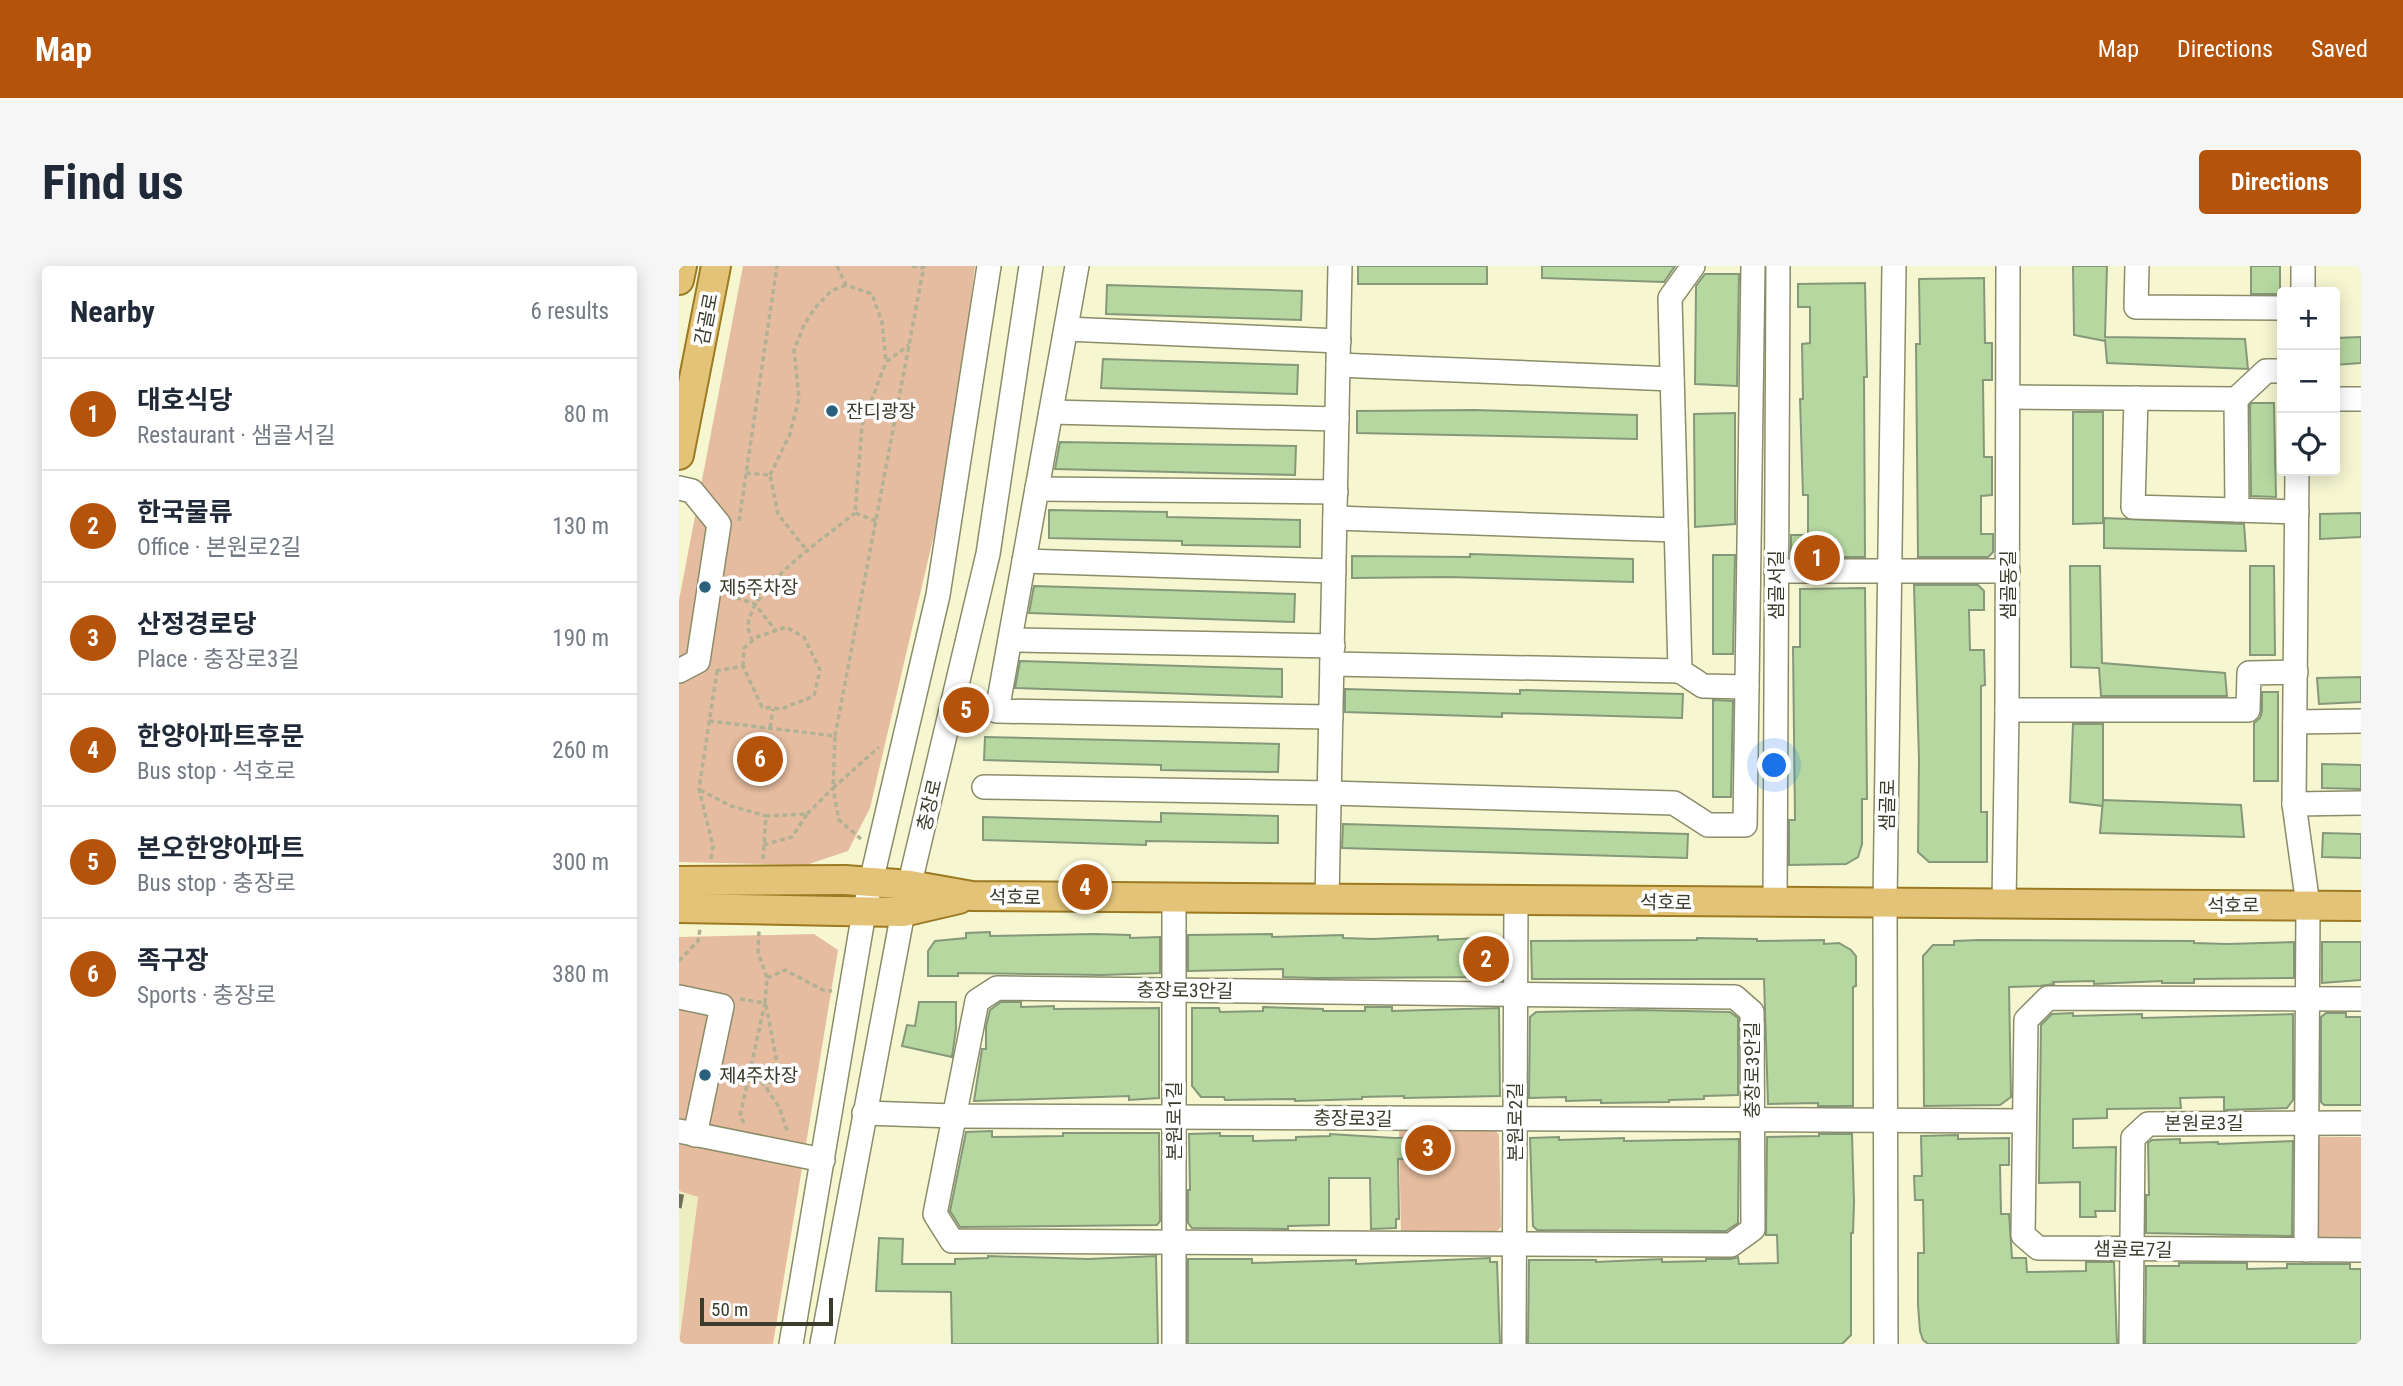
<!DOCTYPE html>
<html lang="en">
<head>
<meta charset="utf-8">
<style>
	body { margin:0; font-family:"Roboto Condensed","Noto Sans KR",sans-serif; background:#f6f6f7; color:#1f2937 }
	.controls { position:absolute; right:21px; top:21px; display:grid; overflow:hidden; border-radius:7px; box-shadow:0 4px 18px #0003 }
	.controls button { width:63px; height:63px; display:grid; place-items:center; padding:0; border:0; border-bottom:2px solid #e0e1e3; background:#fff; color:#1f2937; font:35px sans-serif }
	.scale { position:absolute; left:21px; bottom:18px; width:133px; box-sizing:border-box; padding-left:7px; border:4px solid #3c3c2d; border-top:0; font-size:19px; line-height:24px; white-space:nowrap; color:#3c3c2d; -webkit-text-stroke:5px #fff; paint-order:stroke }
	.you { position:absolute; left:1096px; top:500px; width:24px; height:24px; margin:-18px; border:5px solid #fff; border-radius:50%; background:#1a73e8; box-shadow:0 0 0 10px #1a73e833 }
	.badge { display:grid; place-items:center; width:46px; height:46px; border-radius:50%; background:#b45309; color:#fff; font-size:23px; font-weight:700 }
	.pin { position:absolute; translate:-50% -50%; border:4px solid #fff; box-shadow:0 2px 7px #0006 }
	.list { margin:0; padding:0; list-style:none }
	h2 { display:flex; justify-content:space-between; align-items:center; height:91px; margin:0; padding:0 28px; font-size:30px }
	h2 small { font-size:23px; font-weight:400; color:#747a83 }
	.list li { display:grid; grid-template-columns:46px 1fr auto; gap:21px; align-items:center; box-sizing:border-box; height:112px; padding:0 28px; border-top:2px solid #e0e1e3 }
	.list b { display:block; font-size:26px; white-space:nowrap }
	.list p { margin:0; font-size:23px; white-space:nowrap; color:#747a83 }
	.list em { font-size:23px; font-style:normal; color:#747a83 }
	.icon { flex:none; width:38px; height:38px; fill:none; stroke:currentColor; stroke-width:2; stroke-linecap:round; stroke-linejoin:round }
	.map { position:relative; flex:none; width:1682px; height:1078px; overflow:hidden; border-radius:7px }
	header { display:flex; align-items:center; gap:42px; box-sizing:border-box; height:98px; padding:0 35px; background:#b45309; color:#fff }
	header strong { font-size:33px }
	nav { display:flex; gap:38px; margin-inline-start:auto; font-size:24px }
	.intro { display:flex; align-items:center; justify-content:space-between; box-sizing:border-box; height:168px; padding:0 42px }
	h1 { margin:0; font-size:49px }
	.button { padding:18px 32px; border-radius:7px; background:#b45309; color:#fff; font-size:24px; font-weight:700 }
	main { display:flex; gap:42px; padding:0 42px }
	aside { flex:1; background:#fff; border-radius:7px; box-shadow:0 4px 18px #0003 }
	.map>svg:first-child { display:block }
</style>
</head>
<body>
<header>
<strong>Map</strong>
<nav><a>Map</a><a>Directions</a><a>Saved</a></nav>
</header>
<div class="intro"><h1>Find us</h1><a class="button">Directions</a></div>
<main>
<aside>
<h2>Nearby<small>6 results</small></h2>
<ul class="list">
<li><span class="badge">1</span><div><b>대호식당</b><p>Restaurant · 샘골서길</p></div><em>80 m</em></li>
<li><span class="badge">2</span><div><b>한국물류</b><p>Office · 본원로2길</p></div><em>130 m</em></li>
<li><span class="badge">3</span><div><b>산정경로당</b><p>Place · 충장로3길</p></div><em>190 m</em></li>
<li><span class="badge">4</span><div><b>한양아파트후문</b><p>Bus stop · 석호로</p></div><em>260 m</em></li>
<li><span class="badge">5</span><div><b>본오한양아파트</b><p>Bus stop · 충장로</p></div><em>300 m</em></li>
<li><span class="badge">6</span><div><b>족구장</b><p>Sports · 충장로</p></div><em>380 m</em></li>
</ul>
</aside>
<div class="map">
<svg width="1682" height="1078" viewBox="0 0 1682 1078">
	<rect width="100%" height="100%" fill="#f6f7d1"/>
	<polygon fill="#edeec0" points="0,925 19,931 0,1074"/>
	<g fill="#e5bc9f">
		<polygon points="64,0 296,0 272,196 191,542 169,585 127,599 0,596 0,334"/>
		<polygon points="135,668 159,684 94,1078 0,1078 19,931 0,925 0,671"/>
		<polygon points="814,862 820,869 822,961 815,968 722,969 720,864"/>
		<polygon points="1637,871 1682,871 1682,977 1639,977 1632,971"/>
	</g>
	<g fill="#b6d7a0" stroke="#859879" stroke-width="2">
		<rect x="679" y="0" width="129" height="18"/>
		<polygon points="863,0 996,0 985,16 863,12"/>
		<polygon points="1394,0 1428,0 1426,71 1566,73 1569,103 1428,97 1426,73 1426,75 1395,69"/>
		<rect x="1572" y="0" width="29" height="28"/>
		<polygon points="1026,8 1060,8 1058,120 1016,118 1017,20"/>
		<polygon points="1305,12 1306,77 1313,77 1313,114 1304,114 1305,191 1313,191 1313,229 1302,230 1302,268 1314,268 1314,286 1309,291 1239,291 1237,78 1241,78 1240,13"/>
		<polygon points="1186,17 1188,111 1185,111 1186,291 1112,291 1112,269 1129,269 1129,229 1124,229 1121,133 1124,133 1123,78 1131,77 1131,41 1119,41 1119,18"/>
		<polygon points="428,19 623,25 622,54 427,48"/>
		<polygon points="1682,71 1682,97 1656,99 1656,72"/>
		<polygon points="424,93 619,99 618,128 422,122"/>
		<polygon points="1573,137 1595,137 1597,231 1572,230 1571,139"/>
		<polygon points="795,144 958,149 958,173 678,167 678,145"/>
		<polygon points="1394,146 1424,146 1424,257 1394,258"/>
		<polygon points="1056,147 1056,258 1016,261 1015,148"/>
		<polygon points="381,176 617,180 616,209 376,203"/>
		<polygon points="370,244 488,246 488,251 621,254 621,281 503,279 503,275 370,272"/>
		<polygon points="1682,247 1682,271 1641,273 1641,248"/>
		<polygon points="1425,252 1565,258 1567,285 1425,282"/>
		<polygon points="791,288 954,293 954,316 768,311 673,312 673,290 791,291"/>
		<polygon points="1034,289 1056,289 1054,388 1034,388"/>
		<polygon points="1391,300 1421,300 1423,397 1546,407 1548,430 1422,430 1420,402 1392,401"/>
		<polygon points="1571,300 1595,300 1596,389 1571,389"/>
		<polygon points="1235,319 1299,319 1305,325 1305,344 1290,344 1291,384 1305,384 1306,419 1302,420 1302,546 1308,546 1308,596 1250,596 1239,586 1240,494"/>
		<polygon points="355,320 616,328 615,356 350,347"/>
		<polygon points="1186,322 1188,533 1183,533 1183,578 1179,591 1167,598 1110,599 1110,554 1116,554 1114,381 1121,381 1121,323"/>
		<polygon points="341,395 603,403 603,431 336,422"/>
		<polygon points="1682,411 1682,436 1640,438 1638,412"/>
		<polygon points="666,423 841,428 841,424 1004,428 1003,452 823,447 823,451 666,446"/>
		<polygon points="1583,426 1599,426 1599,515 1575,515 1575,457 1581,452 1583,445"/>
		<polygon points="1034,434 1054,435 1052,531 1034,531"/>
		<polygon points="1394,458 1424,458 1424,540 1391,536"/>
		<polygon points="306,471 600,478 599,506 482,504 482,499 305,494"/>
		<polygon points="1643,498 1682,499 1682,523 1643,522"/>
		<polygon points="1424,534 1562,539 1565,571 1421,567"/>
		<polygon points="482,547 599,550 599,577 467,575 467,579 304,574 304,551 482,556"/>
		<polygon points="664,558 1009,568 1008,592 663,582"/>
		<polygon points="1644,567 1682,568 1682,592 1643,591"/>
		<polygon points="311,666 311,670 416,668 451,669 451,672 481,671 481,707 423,709 279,707 279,710 249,710 249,685 256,675 287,672 287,667"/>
		<polygon points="593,668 593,671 664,669 664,672 694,673 759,670 759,674 820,671 821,711 636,712 604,711 604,703 509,705 509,669"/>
		<polygon points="1018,672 1078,673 1078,675 1145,674 1145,678 1160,677 1172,684 1177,690 1177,720 1174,721 1174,840 1139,840 1139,837 1089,838 1085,713 853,713 852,675 1018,674"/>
		<polygon points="1301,674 1515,675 1515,677 1548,678 1615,676 1615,712 1515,713 1515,717 1483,717 1483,715 1415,718 1415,715 1374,716 1375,718 1361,720 1330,721 1332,831 1321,839 1245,840 1244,690 1254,679 1275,679 1275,675"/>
		<polygon points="1643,676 1682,676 1682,714 1643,717"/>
		<polygon points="240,736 277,736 277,763 273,791 223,780 228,759 236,760"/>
		<polygon points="322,736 342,736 342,741 375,740 375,743 480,742 480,832 450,834 450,830 295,835 303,783 307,783 307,761 311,744"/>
		<polygon points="584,741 644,743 644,745 686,745 686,741 713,741 713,745 820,742 821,830 725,832 725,830 683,831 683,833 616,835 616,833 546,834 545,831 522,831 513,820 513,742 540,742 541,746 584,745"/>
		<polygon points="960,744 1051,746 1059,752 1059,829 1025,830 1025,833 990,834 990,836 922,837 922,834 887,835 887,831 850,832 851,751 857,746"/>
		<polygon points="1394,747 1394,750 1463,748 1463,752 1614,748 1614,834 1608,842 1545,844 1545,831 1501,832 1502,842 1428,843 1428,852 1394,853 1394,882 1437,881 1436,945 1416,945 1417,951 1401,951 1401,916 1360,917 1362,759 1373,748"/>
		<polygon points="1647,747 1667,747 1667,751 1682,751 1682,839 1645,839 1642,836 1642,751"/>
		<polygon points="313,865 313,871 384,870 384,867 480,867 481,955 478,959 281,961 271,945 287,866"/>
		<polygon points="541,867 541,870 574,870 574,875 617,874 617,871 651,870 651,868 716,872 763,871 763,892 719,893 720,953 717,953 717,962 692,963 691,912 650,912 650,959 609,960 609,963 513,962 509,957 509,924 511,924 510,868"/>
		<polygon points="1140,868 1173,868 1175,936 1174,967 1172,967 1172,1069 1163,1078 849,1078 850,994 917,994 917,996 983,993 983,996 1027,995 1027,993 1052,993 1059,991 1060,998 1099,997 1098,969 1087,969 1088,871 1140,870"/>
		<polygon points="1279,869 1279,873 1330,872 1330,899 1321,899 1322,948 1330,948 1333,992 1347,992 1348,1006 1407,1005 1407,996 1435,996 1438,1078 1249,1078 1244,1074 1241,1065 1239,1039 1239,987 1245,987 1244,934 1236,934 1235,910 1243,910 1242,870"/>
		<polygon points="880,871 880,874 945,872 945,875 1060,873 1059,957 1047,965 858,964 854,960 851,872"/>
		<polygon points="1501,873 1501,877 1539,876 1539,878 1614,875 1613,970 1467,967 1467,929 1470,929 1469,877 1473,874"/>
		<polygon points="200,972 224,973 223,998 276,998 276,993 309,992 309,990 409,993 477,990 479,1078 273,1078 272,1026 197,1025"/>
		<polygon points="811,992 811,996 818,996 821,1078 509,1078 509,993 573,993 573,997 677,994 677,998"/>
		<polygon points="1500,997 1568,997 1568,1003 1608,1002 1608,998 1671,998 1671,1003 1682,1003 1682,1078 1466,1078 1467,1000 1500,1000"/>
	</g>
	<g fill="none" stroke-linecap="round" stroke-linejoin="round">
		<g stroke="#8b8c69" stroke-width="26">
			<g id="minor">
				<polyline points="398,0 318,445 652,451"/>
				<polyline points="1014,0 991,32 1001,405 1024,420 1068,421"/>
				<polyline points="1458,0 1457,41 1603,42"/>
				<polyline points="1624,26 1624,0"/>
				<polyline points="387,63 660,75"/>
				<polyline points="659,99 993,113"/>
				<polyline points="1329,131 1557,133 1587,105 1603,105"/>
				<polyline points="1457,132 1454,241 1558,244"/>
				<polyline points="1557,133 1558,244 1618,246"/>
				<polyline points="1656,133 1682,133"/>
				<polyline points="372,146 658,153"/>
				<polyline points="1618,205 1615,538 1629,639 1627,984"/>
				<polyline points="0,222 13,225 40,258 19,395 0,405"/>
				<polyline points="358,223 657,226"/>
				<polyline points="656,252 997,264"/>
				<polyline points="345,295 655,305"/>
				<polyline points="1097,305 1329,305"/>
				<polyline points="331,374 654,380"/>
				<polyline points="653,398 1001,405"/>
				<polyline points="1328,444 1569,444 1570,407 1617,406"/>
				<polyline points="1616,456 1682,455"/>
				<polyline points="305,521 651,527 995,537 1029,559 1066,559 1074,0"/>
				<polyline points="1615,538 1682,537"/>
				<polyline points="495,633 495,1078"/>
				<polyline points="648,634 661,0"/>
				<polyline points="1096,637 1099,0"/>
				<polyline points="1325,638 1328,444 1329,0"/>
				<polygon points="318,722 1056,731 1073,746 1074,963 1052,979 273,975 256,948 298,735"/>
				<polyline points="0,731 43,740 16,869"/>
				<polyline points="1682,733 1369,732 1347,754 1344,969 1359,982 1682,984"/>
				<polyline points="185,847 275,850 1345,855"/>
				<polyline points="0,865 144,894"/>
				<polyline points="112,1078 185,646 259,329 310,0"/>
				<polyline points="143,1078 224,646 309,288 352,0"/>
				<polyline points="835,1078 837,635"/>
				<polyline points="1207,1078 1206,637 1215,0"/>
				<polyline points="1452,1078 1454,872 1469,858 1682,857"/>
			</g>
		</g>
		<g stroke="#9c7a23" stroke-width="32">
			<g id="major">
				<polyline points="0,14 3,0"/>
				<polyline points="0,189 37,0"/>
				<polyline points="166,614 231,619 293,630 1682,640"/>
				<polyline points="159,645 224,646 280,633"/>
			</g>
		</g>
		<g stroke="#b1b294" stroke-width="3.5" stroke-dasharray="5 3.5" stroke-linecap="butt">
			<polyline points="158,0 167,19 193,28 203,56 207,96 230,79"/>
			<polyline points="233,0 245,2"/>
			<polyline points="67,207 91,209 99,248 129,286"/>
			<polyline points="91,209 111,168 120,132 115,84 125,59 135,43 152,25 167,19"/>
			<polyline points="60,255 98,0"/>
			<polyline points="197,255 176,247 183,159 207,96"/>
			<polyline points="49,329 76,338 97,365"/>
			<path d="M73 375C72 371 69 364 69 360 72 320 146 272 176 247"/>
			<polyline points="37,405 64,400 83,441 102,443 135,430 141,404 125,371 107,361 78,371 65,382 64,400"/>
			<polyline points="30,455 156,470 154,522"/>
			<polyline points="91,462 94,443"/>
			<polyline points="156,470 245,0"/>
			<polyline points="154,522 200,481"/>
			<polyline points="21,524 52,540 87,550"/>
			<polyline points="128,548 154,522 160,554 182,573"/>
			<polyline points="32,593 34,580 20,523 38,405"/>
			<polyline points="84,593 87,550 128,548 113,571 84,579"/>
			<polyline points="0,695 19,675 21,663"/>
			<polyline points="88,712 106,704 144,724 153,725"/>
			<polyline points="61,733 86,737 88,712 79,686 80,664"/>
			<polyline points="87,739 98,797 88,823"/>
			<polyline points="73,801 100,841 109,867"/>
			<polyline points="65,857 61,850 86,737"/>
		</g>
		<use href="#minor" stroke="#fff" stroke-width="23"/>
		<use href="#major" stroke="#e3c378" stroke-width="28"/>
		<polyline stroke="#70705b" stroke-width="5" stroke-dasharray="14 7" stroke-linecap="butt" points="0,942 3,926"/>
		<g stroke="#9c7a23" stroke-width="32" stroke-linecap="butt">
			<g id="major-bridge">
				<polyline points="0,615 166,614"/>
				<polyline points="0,642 159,645"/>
			</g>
		</g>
		<use href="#major-bridge" stroke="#e3c378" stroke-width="28"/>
	</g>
	<g fill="#2a607b" stroke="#fff" stroke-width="2.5">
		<circle cx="153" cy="145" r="7"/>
		<circle cx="26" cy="321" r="7"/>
		<circle cx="26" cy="809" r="7"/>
	</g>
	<g text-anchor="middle" stroke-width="7" stroke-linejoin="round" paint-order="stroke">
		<g font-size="19" fill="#3c3c2d" stroke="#fff">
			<text transform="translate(27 53) rotate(-79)" y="7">감골로</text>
			<text transform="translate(1097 319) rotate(-90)" y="7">샘골서길</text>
			<text transform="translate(1329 319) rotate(-90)" y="7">샘골동길</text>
			<text transform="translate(250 539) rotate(-77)" y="7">충장로</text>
			<text transform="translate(1208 539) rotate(-89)" y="7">샘골로</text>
			<text transform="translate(336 631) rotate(1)" y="7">석호로</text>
			<text transform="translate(987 636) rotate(1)" y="7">석호로</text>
			<text x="1554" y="646">석호로</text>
			<text transform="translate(506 724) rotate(1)" y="7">충장로3안길</text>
			<text transform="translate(1073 804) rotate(-90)" y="7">충장로3안길</text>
			<text transform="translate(674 852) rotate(1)" y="7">충장로3길</text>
			<text transform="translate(495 855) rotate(-90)" y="7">본원로1길</text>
			<text transform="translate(836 856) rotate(-90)" y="7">본원로2길</text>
			<text x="1525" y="864">본원로3길</text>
			<text transform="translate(1454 983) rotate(1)" y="7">샘골로7길</text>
		</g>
		<g font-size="19" fill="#3c3c2d" stroke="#fff" text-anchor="start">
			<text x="167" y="152">잔디광장</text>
			<text x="40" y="328">제5주차장</text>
			<text x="40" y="816">제4주차장</text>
		</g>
	</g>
</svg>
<div class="controls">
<button>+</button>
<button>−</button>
<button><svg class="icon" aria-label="locate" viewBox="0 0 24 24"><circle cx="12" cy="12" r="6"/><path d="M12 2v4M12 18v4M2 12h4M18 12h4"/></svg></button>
</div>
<div class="scale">50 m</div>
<div class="you"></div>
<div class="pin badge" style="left:1138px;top:292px">1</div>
<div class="pin badge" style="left:807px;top:693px">2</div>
<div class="pin badge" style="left:749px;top:882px">3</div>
<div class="pin badge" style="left:406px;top:621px">4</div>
<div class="pin badge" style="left:287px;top:444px">5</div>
<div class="pin badge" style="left:81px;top:493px">6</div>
</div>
</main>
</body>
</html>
